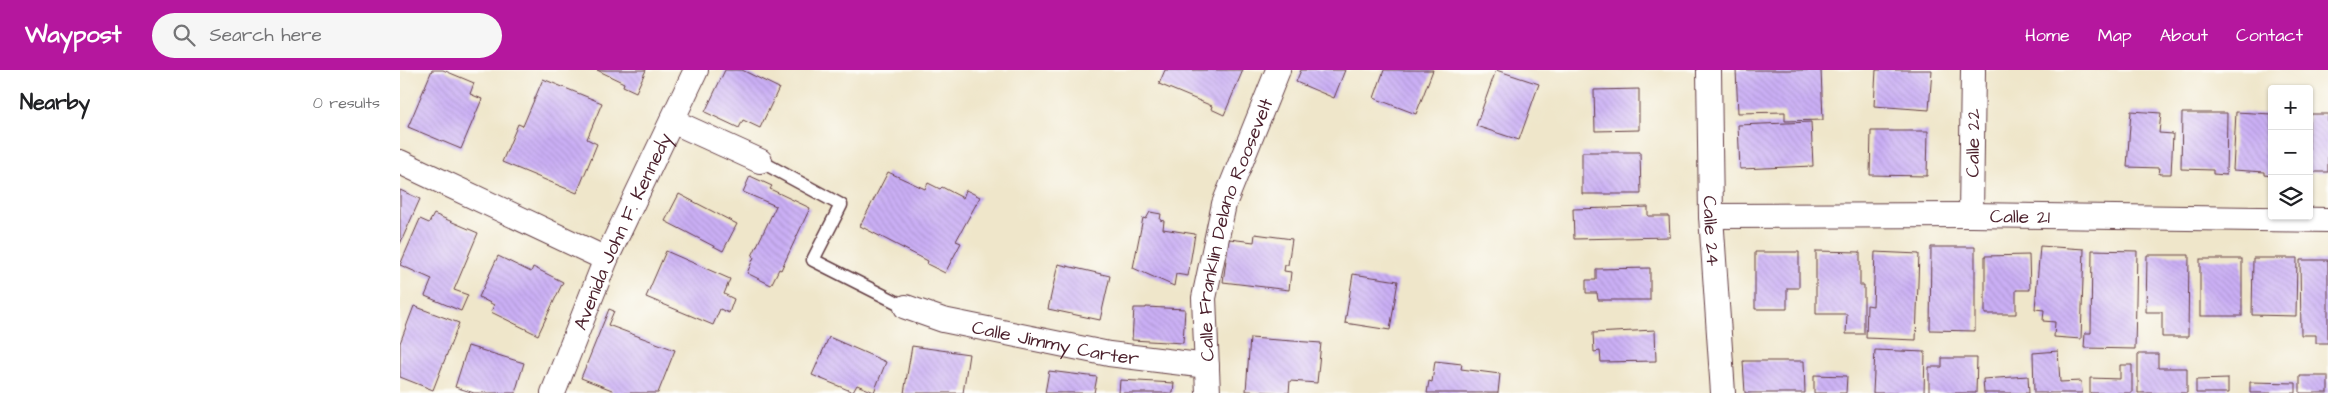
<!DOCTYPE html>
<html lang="en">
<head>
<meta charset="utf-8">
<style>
	body { margin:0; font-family:"Architects Daughter",sans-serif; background:#f6f6f6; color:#202124 }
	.controls { position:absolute; right:15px; top:15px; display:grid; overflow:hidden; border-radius:5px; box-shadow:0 1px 4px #0004 }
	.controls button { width:45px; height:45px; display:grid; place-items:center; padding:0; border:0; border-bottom:1px solid #e0e0e0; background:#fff; color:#202124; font:25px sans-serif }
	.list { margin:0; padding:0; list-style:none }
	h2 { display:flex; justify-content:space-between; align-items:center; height:65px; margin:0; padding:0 20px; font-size:21px }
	h2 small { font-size:16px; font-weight:400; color:#757577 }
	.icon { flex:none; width:28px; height:28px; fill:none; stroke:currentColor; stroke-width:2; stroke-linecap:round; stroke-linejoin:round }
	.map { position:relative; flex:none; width:1928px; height:323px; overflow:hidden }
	header { display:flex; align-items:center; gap:30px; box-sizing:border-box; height:70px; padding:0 25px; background:#b5179e; color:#fff }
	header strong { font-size:24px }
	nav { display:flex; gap:28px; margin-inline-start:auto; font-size:18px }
	.search { width:350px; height:45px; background:#f6f6f6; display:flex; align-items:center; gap:12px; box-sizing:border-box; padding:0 18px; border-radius:28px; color:#757577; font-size:19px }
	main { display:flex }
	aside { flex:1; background:#fff }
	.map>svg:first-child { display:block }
</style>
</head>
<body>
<header>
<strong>Waypost</strong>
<div class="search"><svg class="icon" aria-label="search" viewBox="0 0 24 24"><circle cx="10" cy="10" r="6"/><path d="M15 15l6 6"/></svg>Search here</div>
<nav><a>Home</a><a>Map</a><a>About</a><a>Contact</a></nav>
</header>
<main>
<aside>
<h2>Nearby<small>0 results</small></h2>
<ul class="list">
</ul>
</aside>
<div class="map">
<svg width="1928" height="323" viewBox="0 0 1928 323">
	<defs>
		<pattern id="building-back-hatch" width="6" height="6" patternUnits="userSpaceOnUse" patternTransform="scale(1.25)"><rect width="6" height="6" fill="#caaff5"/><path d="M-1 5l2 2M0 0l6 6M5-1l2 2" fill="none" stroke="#af96d2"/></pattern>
	</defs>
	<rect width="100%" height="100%" fill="#fdfcf7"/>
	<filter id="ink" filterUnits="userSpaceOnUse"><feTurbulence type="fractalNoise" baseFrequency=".02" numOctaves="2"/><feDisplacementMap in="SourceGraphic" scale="10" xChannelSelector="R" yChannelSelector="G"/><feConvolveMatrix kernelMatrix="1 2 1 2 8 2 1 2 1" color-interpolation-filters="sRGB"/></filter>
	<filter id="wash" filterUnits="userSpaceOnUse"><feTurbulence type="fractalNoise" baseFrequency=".0096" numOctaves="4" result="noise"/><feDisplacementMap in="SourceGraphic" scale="20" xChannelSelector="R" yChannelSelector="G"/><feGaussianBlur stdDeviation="1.12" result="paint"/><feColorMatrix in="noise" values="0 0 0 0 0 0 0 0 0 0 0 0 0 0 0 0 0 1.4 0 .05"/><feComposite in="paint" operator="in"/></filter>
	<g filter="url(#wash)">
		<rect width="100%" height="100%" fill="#efe6ca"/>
		<g id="blocks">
			<g fill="url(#building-back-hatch)">
				<polygon points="32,0 43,0 74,13 70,24 82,29 61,79 8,57"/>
				<polygon points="197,0 246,0 236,22 223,16 224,13"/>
				<polygon points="325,0 342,0 379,18 360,58 343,50 339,58 305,42"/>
				<polygon points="765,0 843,0 824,45 811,39 812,36 759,14"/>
				<polygon points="901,0 945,0 934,28 896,12"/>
				<polygon points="984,0 1033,0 1016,44 974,28"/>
				<polygon points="1096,0 1139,14 1119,70 1076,56"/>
				<polygon points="1336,0 1421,0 1423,50 1385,51 1385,42 1338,43"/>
				<polygon points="1476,0 1532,0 1529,40 1474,36"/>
				<polygon points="143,9 202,33 187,69 197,74 177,123 102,92 118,54 123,56"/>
				<polygon points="1239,19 1239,60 1195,61 1194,20"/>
				<polygon points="1731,41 1761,43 1759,63 1773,64 1771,104 1759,104 1760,98 1727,97"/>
				<polygon points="1836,42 1871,44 1872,106 1865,105 1865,102 1833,100"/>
				<polygon points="1782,43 1827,43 1826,105 1813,104 1813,100 1781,99"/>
				<rect x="1909" y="44" width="19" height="58"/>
				<polygon points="1411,52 1413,96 1340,99 1338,55"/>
				<polygon points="1471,61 1528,61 1527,106 1470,105"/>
				<polygon points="1182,82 1240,82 1241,124 1182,124"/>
				<polygon points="488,102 525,119 528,113 540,119 542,117 563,128 566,120 580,127 556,171 561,173 545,203 527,194 528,191 460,156"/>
				<polygon points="350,106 372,116 370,119 410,138 381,200 379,199 371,215 347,203 354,187 352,186 376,136 343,122"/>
				<polygon points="0,120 20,129 0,174"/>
				<polygon points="279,124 337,154 323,181 265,151"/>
				<polygon points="1248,137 1248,146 1269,146 1270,167 1174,169 1173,139"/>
				<polygon points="750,142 761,144 760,150 764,151 763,159 795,164 788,206 776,204 774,216 733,198 743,148 746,149"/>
				<polygon points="34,144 78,163 54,220 68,225 61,241 25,226 32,209 0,195 20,149 29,153"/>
				<polygon points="855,164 892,169 888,195 885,195 884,201 891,202 889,220 823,212 829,169 854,172"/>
				<polygon points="1640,176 1684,179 1681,269 1654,267 1655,252 1643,251 1644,240 1635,239"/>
				<polygon points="1531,177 1575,177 1575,261 1530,260"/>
				<polygon points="1692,180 1737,181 1735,279 1684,278 1685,263 1691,263"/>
				<polygon points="266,181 330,209 324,224 334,229 329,243 320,239 313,255 246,227"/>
				<polygon points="1416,181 1460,182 1460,215 1464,215 1464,264 1446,264 1447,244 1416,244"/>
				<polygon points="1355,182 1399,182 1399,218 1387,218 1387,239 1355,239"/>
				<polygon points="1475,182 1519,184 1516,270 1466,268 1467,235 1473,236"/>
				<polygon points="1629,185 1630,220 1616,220 1616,244 1585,244 1585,186"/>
				<polygon points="1747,185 1789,185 1788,267 1762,267 1762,242 1746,242"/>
				<polygon points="98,186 131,202 133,197 163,212 138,265 91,242 94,235 79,227"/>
				<polygon points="1853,188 1897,188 1896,246 1852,245"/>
				<rect x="1800" y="189" width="42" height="57"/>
				<polygon points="1900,190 1928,190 1928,273 1916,273 1916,265 1901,265"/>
				<polygon points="658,194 710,206 700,250 648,239"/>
				<polygon points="1250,198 1250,230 1198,230 1197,223 1186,223 1186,210 1196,210 1196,199"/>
				<polygon points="953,204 998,211 990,260 945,253"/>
				<polygon points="14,236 59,253 33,320 0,307 0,273"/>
				<polygon points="746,237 785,239 783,273 732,270 734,238 746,238"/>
				<polygon points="209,239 214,241 208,255 275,280 258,323 211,323 212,320 181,308"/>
				<polygon points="1255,260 1256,291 1201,292 1200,281 1194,282 1193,263"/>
				<polygon points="429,267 486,292 474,322 457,315 453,322 412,305"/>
				<polygon points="850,268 921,273 917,313 890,311 889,323 846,321"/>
				<polygon points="68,276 124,293 115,323 74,323 55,317"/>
				<polygon points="512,276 569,284 563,323 504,323"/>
				<polygon points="1475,280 1525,282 1524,323 1473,323"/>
				<polygon points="1658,281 1660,312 1681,311 1682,323 1634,323 1633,283"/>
				<polygon points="1738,284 1758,284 1758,298 1787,298 1787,323 1738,323"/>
				<polygon points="1542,288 1577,288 1576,323 1529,323 1529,297 1542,297"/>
				<polygon points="1035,291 1062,294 1061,299 1100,304 1098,323 1027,323 1029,311 1032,312"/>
				<polygon points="1343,291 1404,291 1405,323 1345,323"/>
				<polygon points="1720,295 1732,295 1732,323 1690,323 1690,308 1720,309"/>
				<polygon points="649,301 697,307 694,323 645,323"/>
				<polygon points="1414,305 1447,306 1446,323 1414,323"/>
				<polygon points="1628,306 1629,323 1584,323 1583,309"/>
				<rect x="1900" y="306" width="28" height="17"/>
				<polygon points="1828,309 1828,323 1796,323 1796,310"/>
				<polygon points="720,310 774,313 773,323 719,323"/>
				<polygon points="1850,312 1896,313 1896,323 1850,323"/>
			</g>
		</g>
	</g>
	<g filter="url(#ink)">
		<use href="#blocks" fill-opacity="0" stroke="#633d43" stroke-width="1"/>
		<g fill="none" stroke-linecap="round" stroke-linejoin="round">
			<g stroke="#633d43" stroke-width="15">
				<polyline id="service" points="360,91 441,135 413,190 506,237"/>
			</g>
			<g stroke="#633d43" stroke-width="26">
				<g id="minor">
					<path id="s1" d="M1309 0 1311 146 1323 323"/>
					<polyline points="272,51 360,91"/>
					<polyline points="0,92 206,189"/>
					<path id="s2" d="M1571 145 1573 0"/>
					<path id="s3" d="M1311 146 1571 145 1928 150"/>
					<path id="s4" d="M506 237 543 250 709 284 807 296"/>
					<path id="s5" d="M153 323 206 189 296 0"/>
					<path id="s6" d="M808 323 804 228 824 134 878 0"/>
				</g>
			</g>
			<use href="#service" stroke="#fff" stroke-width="12"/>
			<use href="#minor" stroke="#fff" stroke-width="24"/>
		</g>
	</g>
	<g text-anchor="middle" stroke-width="4.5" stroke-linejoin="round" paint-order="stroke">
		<g font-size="19" fill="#4a1f2b" stroke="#fdfcf7">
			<text dy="7" stroke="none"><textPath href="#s2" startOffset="72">Calle 22</textPath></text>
			<text dy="7" stroke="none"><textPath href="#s3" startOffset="309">Calle 21</textPath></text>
			<text dy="7" stroke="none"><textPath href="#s5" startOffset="176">Avenida John F. Kennedy</textPath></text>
			<text dy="7" stroke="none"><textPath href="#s6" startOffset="168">Calle Franklin Delano Roosevelt</textPath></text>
			<text dy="7" stroke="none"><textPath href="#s1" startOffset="161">Calle 24</textPath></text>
			<text dy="7" stroke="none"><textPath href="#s4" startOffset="154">Calle Jimmy Carter</textPath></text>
		</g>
	</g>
</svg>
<div class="controls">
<button>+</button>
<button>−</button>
<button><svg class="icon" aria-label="layers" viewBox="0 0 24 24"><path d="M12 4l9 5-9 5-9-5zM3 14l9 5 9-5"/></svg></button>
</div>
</div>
</main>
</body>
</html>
